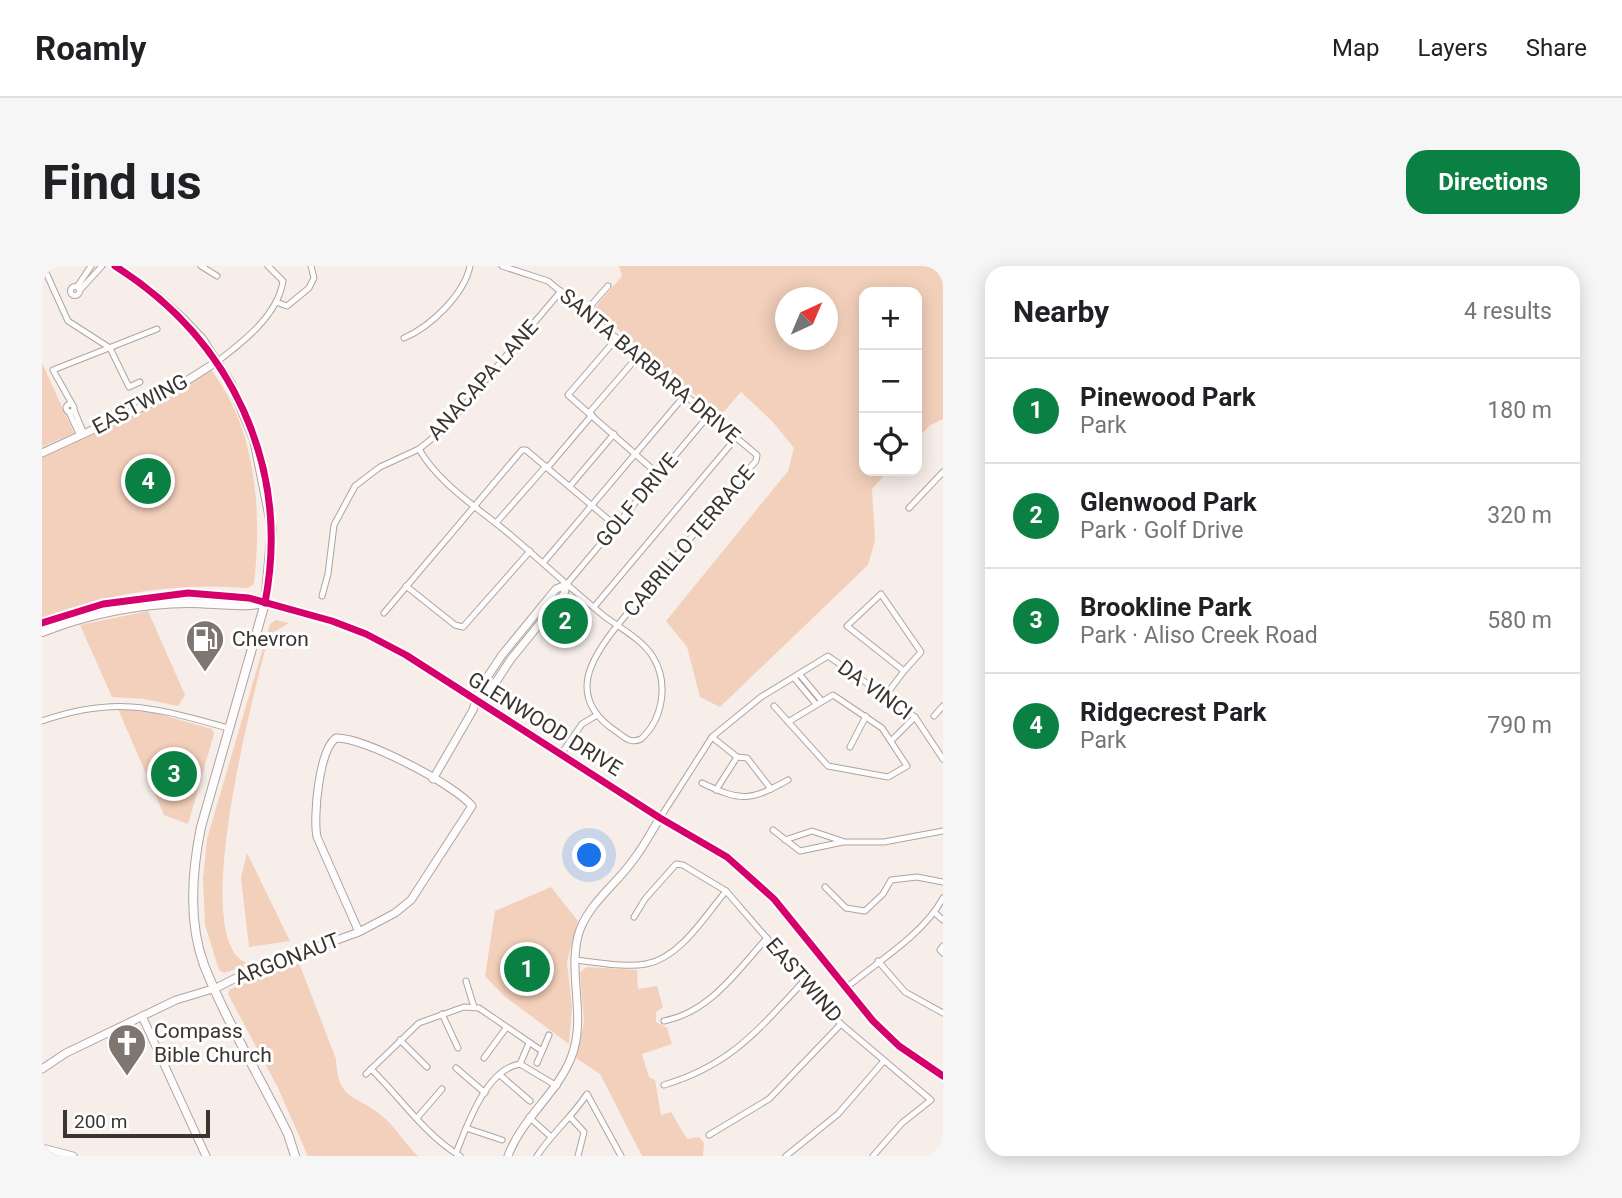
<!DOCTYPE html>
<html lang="en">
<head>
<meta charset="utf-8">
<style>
	body { margin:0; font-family:Roboto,sans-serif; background:#f6f6f6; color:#202124 }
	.controls { position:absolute; right:21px; top:21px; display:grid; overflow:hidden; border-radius:14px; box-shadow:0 4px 18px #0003 }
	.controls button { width:63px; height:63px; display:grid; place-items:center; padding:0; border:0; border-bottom:2px solid #e0e0e0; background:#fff; color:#202124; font:35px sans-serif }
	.compass { position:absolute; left:733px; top:21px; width:63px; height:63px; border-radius:50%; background:#fff; box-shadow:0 4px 18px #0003; rotate:44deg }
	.scale { position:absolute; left:21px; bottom:18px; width:147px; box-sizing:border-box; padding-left:7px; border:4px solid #3b3531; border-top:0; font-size:19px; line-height:24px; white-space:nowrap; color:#3b3531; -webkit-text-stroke:5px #fff; paint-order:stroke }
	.you { position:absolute; left:548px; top:590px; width:24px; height:24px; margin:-18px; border:5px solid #fff; border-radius:50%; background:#1a73e8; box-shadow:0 0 0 10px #1a73e833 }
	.badge { display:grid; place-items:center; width:46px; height:46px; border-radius:50%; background:#0b8043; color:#fff; font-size:23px; font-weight:700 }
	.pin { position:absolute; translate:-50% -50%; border:4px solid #fff; box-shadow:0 2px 7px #0006 }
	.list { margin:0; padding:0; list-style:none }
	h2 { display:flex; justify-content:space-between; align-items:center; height:91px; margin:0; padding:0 28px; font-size:30px }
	h2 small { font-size:23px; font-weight:400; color:#757577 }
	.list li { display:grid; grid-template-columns:46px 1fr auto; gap:21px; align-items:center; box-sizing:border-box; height:105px; padding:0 28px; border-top:2px solid #e0e0e0 }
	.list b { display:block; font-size:26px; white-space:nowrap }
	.list p { margin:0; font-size:23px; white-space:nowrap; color:#757577 }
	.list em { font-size:23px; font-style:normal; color:#757577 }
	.icon { flex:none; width:38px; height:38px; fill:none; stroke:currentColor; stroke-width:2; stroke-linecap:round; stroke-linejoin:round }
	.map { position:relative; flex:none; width:901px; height:890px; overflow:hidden; border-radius:21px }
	header { display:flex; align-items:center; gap:42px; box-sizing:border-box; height:98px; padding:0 35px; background:#fff; border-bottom:2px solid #e0e0e0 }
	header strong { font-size:33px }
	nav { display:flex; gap:38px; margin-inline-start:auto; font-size:24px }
	.intro { display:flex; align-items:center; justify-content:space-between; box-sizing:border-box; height:168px; padding:0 42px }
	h1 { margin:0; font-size:49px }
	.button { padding:18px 32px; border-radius:21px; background:#0b8043; color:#fff; font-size:24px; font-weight:700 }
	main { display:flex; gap:42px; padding:0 42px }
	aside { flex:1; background:#fff; border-radius:21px; box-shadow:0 4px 18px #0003 }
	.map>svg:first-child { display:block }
</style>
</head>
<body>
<header>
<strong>Roamly</strong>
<nav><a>Map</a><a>Layers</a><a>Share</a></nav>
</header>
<div class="intro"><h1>Find us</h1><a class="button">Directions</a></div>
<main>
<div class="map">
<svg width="901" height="890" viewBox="0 0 901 890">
	<rect width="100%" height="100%" fill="#f7eee9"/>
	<g fill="#f3d0bb" fill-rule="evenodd">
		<path d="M577 0H901V153L887 160 875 173V26H822V205H846L830 223 833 274 826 299 678 441 658 431 645 381 624 355 746 205 752 182 730 155 699 126 678 150 552 43 580 10ZM744 32H786V74H744Z"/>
		<polygon points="0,97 32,167 0,181"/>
		<path d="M162 103 169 104C215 163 220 247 212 318L206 322C136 316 66 327 0 352V189L102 143Z"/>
		<polygon points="528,332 544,342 515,382 500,368"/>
		<polygon points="106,345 143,429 136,440 102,433 70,431 38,359"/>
		<path d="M234 354 247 357 227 369C215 416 141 685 209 698L182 707 177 704 163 659 161 613 165 573 228 358Z"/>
		<polygon points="76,443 113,447 170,463 172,468 146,558 122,549"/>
		<polygon points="205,587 248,675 207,681 199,612"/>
		<polygon points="509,621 536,655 525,696 530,742 527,778 462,730 443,710 453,645"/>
		<path d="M257 697 294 793C296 836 314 828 339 849 352 859 363 878 376 890H266L236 822 186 728 188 723Z"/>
		<polygon points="545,701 595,704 596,723 615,720 621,741 614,746 614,756 625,762 630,778 600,788 607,811 613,814 619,849 629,846 645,873 657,871 662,877 661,890 600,890 558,808 534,792 542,756 538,706"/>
	</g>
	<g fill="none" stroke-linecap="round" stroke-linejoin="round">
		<g stroke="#aca5a0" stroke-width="7">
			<g id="minor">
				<polyline points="1,0 26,55 68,82 87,121 98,116"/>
				<polyline points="159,0 175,10"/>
				<circle cx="33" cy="25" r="4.5"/>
				<polyline points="35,21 49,0"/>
				<polyline points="38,24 60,0"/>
				<polyline points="234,36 245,40 267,22 272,12 269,0"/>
				<polyline points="544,45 566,20"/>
				<path d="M362 72C388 61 422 29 428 0"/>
				<polyline points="575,72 526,129 617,209"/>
				<path d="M176 95C201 76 236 49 241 15L226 0"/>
				<circle cx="28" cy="142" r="4"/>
				<polyline points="30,138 11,104 115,63"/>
				<polyline points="32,144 42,168"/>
				<polyline points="27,146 38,170"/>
				<polyline points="547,147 597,89"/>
				<path d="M377 183C396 217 436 242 466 267 498 294 529 323 562 350 578 362 601 374 611 391 627 417 621 453 599 473 589 478 583 472 575 466 523 432 548 392 579 355L704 206 714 195 715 189 506 15 460 0"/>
				<polyline points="506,201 550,149"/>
				<polyline points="528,220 572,168"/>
				<polyline points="867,242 901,206"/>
				<polyline points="454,257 504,200"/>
				<polyline points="501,297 643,129"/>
				<polyline points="524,319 667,149"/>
				<polyline points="364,320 413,359 421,361 488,285"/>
				<polygon points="839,328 879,386 862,405 805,360"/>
				<polyline points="280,330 286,308 292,259 313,220 338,201 377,183 402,163 519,25"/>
				<polyline points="552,341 694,172"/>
				<polyline points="342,347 480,184 484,184 574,260"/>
				<polyline points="759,410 779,434"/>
				<polyline points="753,413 773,437"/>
				<polyline points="844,429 862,405"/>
				<polyline points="732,440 786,500 846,511 865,500 840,462 791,429 746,456"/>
				<polyline points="892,450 901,440"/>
				<path d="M0 455C75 429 113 442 186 462"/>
				<polyline points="670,471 695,491 705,492 729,523"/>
				<polyline points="850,474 873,451"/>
				<polyline points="808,481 824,450"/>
				<polyline points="519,488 540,458 555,449"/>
				<path d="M660 517C700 536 708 535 746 514"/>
				<polyline points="674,524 695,491"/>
				<polyline points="618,552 670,471 719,431 786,390 873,451 901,493"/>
				<polyline points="731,564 758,585 801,576 842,576 901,565"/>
				<polyline points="743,574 770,565 800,575"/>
				<polyline points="783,621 804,642 823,645 841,628 849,614 875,611 901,616"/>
				<polyline points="893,647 901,654"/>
				<polyline points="592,651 603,633 634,598 641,599 684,625 799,758 889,834 860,857 831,890"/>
				<polyline points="901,680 898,684 901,687"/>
				<path d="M532 694C555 696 582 702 604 698 638 692 663 650 684 625"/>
				<polyline points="836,695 863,726 901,747"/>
				<polyline points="424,715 432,741"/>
				<path d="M804 722C836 695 881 669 901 632"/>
				<polyline points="400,748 416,782"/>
				<path d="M622 755C668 746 695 705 725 672"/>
				<polyline points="358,774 385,801"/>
				<polyline points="442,792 464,762"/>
				<polyline points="495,797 507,769"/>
				<polyline points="478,798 487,777"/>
				<polyline points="414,802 443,827"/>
				<path d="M329 803C359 832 382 868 418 890"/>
				<polyline points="324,808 377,757 422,741 437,742 500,785"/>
				<polyline points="458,809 488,835"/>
				<path d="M622 819C689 799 716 764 762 715"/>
				<polyline points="487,851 508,870"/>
				<polyline points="375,852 400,823"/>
				<polyline points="529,852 542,866 536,890"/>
				<polyline points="424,862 460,874"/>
				<polyline points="667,869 727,833 799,758"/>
				<path d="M414 887C425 860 444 803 478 798L515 820"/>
				<path d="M495 890C510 867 530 851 545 828L579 890"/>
				<polyline points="744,890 796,848 841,796"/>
			</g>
		</g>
		<g stroke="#aca5a0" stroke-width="9">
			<g id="tertiary">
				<polyline points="0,187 111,136 176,95"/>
				<polyline points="435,435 446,428 469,393 522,328 524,319"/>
				<polyline points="391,513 431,444 438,422 460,389 514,323 524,319"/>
				<polyline points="100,750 164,890"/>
				<path d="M0 803 24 787 134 734 174 722 204 707 317 666 275 571C271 551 277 484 294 472 322 471 413 519 430 540L369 634 353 647 317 666"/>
				<polyline points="0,882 31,890"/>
				<path d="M466 890C480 852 514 829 529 792 545 752 526 711 536 670 544 639 575 618 592 593 602 580 609 566 618 552"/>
			</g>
		</g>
		<g stroke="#aca5a0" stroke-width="10">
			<g id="secondary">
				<path d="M73 0 115 30 140 52 160 73 189 118 212 173 230 263 223 337 159 561C150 605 146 656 162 699 185 757 219 813 246 868L253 890"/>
				<polyline points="0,357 61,338 146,327 207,332 290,355 324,368 364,389 618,552 685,591 732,633 831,755 857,780 901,810"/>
				<path d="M0 366C45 348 99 337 147 337 173 337 197 342 223 337"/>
			</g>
		</g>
		<use href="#minor" stroke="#fefcfc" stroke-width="5"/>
		<use href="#tertiary" stroke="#fefcfc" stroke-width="7"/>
		<use href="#secondary" stroke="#fefcfc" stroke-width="8"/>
		<g stroke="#fff" stroke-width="11">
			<g id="cycleway">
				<path d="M73 0C190 74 249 200 223 337"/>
				<polyline points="0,357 61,338 146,327 207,332 290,355 324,368 364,389 618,552 685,591 732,633 831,755 857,780 901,810"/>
			</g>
		</g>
		<use href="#cycleway" stroke="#d6006c" stroke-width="7"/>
	</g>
	<defs>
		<g id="fuel-pin" transform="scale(2.0125)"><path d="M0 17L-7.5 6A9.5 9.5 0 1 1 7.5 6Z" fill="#7d7671" stroke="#fff"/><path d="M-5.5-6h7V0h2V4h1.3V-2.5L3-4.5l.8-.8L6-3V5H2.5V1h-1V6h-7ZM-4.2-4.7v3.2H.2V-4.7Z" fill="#fff"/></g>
		<g id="church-pin" transform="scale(2.0125)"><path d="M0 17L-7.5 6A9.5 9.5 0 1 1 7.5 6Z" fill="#7d7671" stroke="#fff"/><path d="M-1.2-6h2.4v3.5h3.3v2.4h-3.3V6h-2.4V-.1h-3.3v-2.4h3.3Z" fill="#fff"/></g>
	</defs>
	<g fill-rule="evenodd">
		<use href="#fuel-pin" x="163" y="373"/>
		<use href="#church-pin" x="85" y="777"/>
	</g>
	<g text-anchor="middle" stroke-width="6" stroke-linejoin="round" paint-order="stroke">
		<g font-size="21" fill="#3b3531" stroke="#fff">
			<text transform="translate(608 100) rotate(40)" y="7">SANTA BARBARA DRIVE</text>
			<text transform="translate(441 114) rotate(-48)" y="7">ANACAPA LANE</text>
			<text transform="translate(98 138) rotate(-28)" y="7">EASTWING</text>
			<text transform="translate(595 234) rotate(-50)" y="7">GOLF DRIVE</text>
			<text transform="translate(647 275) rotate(-50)" y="7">CABRILLO TERRACE</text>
			<text transform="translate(833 424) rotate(36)" y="7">DA VINCI</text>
			<text transform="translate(503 458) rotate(32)" y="7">GLENWOOD DRIVE</text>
			<text transform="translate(245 693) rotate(-21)" y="7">ARGONAUT</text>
			<text transform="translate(762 714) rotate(49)" y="7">EASTWIND</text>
		</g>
		<g font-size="21" fill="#3b3531" stroke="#fff" text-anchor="start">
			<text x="190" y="380">Chevron</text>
			<text x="112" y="772">Compass<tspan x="112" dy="24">Bible Church</tspan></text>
		</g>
	</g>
</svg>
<div class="controls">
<button>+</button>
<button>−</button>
<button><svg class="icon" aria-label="locate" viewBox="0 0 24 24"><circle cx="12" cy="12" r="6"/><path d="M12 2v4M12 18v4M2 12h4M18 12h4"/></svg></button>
</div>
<svg class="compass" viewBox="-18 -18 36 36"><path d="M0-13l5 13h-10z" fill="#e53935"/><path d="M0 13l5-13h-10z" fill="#757577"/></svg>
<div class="scale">200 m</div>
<div class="you"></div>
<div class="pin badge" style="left:485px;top:703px">1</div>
<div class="pin badge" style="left:523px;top:355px">2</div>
<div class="pin badge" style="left:132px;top:508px">3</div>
<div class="pin badge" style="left:106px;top:215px">4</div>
</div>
<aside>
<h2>Nearby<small>4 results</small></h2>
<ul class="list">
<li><span class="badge">1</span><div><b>Pinewood Park</b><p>Park</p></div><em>180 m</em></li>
<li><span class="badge">2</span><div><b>Glenwood Park</b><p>Park · Golf Drive</p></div><em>320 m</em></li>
<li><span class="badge">3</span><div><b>Brookline Park</b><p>Park · Aliso Creek Road</p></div><em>580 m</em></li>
<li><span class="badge">4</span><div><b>Ridgecrest Park</b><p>Park</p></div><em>790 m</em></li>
</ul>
</aside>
</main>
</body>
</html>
